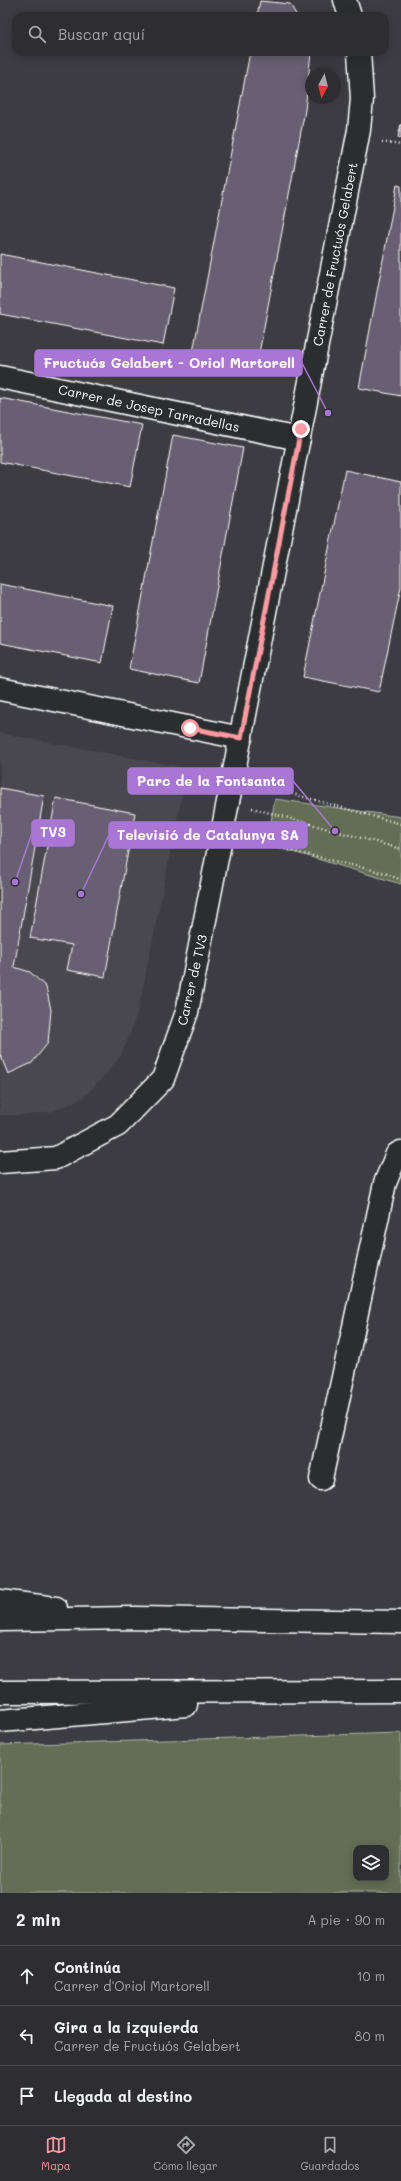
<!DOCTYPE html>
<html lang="es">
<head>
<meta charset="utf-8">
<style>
	body { margin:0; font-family:Mali,sans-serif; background:#39393e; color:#f1f3f6 }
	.controls { position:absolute; right:12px; bottom:12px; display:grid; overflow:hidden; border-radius:8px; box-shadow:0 2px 10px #0003 }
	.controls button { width:36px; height:36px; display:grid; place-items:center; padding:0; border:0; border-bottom:1px solid #48494d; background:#2d2d32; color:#f1f3f6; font:20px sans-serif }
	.compass { position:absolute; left:305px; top:68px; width:36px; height:36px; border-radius:50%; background:#2d2d32; box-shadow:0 2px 10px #0003; rotate:187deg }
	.stop { position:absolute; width:12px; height:12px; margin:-9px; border:3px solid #ff9aa2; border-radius:50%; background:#fff }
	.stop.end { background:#ff9aa2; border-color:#fff; box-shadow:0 1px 4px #0008 }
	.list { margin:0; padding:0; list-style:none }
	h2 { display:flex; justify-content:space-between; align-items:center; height:52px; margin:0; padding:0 16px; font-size:17px }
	h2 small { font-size:13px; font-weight:400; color:#a7a8ac }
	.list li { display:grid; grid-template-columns:26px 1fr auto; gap:12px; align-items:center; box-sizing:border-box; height:60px; padding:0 16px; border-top:1px solid #48494d }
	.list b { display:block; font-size:15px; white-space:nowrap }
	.list p { margin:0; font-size:13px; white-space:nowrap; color:#a7a8ac }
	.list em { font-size:13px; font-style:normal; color:#a7a8ac }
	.icon { flex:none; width:22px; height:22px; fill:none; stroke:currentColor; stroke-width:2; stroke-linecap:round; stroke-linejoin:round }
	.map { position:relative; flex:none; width:401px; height:1893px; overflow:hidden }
	.search { position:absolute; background:#2d2d32; box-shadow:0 2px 10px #0003; left:12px; right:12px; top:12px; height:44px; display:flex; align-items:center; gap:10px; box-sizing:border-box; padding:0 14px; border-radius:12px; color:#a7a8ac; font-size:15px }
	.sheet { height:232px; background:#2d2d32 }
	nav { display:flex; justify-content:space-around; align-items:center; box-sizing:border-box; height:56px; border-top:1px solid #48494d; background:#2d2d32; font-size:11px; color:#a7a8ac }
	nav a { display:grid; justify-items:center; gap:2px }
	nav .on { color:#ff9aa2 }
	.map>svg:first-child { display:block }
</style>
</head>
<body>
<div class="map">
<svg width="401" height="1893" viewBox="0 0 401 1893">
	<rect width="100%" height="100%" fill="#3c3c42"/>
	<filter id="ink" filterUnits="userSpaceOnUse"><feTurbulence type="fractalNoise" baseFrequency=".025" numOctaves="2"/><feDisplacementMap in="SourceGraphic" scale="8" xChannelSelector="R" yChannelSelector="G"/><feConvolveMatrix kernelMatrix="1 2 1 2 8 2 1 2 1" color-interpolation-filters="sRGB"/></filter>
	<g filter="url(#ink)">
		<polygon fill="#494750" points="0,733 176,766 185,780 139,1008 129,1037 120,1057 106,1074 83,1098 51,1112 29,1115 0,1115"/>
		<g fill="#636e54" stroke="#b1b6aa" fill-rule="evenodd">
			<polygon points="275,799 401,817 401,884 267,844"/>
			<path d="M401 1733V1893H0V1745ZM356 1848H386V1878H356Z"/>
		</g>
		<g fill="#676072" stroke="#fff">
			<polygon points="260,1 290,4 297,16 257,16"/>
			<polygon points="250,52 311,52 305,110 257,364 193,352"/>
			<polygon points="401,124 401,138 398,137"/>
			<polygon points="397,185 401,186 401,396 359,388"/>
			<polygon points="0,254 174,288 163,345 0,314"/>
			<polygon points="0,398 142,425 130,487 0,462"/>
			<polygon points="173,435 243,448 199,683 129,669"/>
			<polygon points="345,470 401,482 401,587 379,692 303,677"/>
			<polygon points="0,584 113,606 102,663 0,643"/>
			<polygon points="0,788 44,796 14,967 30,972 46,987 51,1010 48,1043 32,1063 8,1074 0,1054"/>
			<polygon points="56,798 135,813 105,977 67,970 72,945 30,938"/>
		</g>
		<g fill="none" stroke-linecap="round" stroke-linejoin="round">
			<g stroke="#fff" stroke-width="25">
				<g id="minor">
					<polyline points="345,0 350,16"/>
					<polyline points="0,377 299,439"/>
					<polyline points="0,689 241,738"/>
					<polyline points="0,1162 56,1158 118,1125 163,1079 187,1012 359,130 362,99 359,52"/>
					<polyline points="321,1479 385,1183 397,1154 401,1152"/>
				</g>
			</g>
			<g stroke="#fff" stroke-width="25">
				<g id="highway">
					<polyline points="0,1601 56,1608"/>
					<polyline points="0,1620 135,1618 401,1622"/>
					<polyline points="0,1692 401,1691"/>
					<polyline points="0,1721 186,1705"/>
				</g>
			</g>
			<g stroke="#fff" stroke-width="2.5" stroke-dasharray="1 3" stroke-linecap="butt">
				<polyline points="382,142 401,145"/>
				<polyline points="257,784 401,824"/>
				<polyline points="252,808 401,849"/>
				<polyline points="246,840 385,873 401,880"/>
			</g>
			<use href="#minor" stroke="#2a2d2e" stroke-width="22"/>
			<use href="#highway" stroke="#2a2d2e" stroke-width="22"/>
		</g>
	</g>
	<g fill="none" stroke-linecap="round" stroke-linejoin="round" filter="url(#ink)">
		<polyline stroke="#ff9aa2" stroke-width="5" points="190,728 241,738 301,429"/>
	</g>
	<g text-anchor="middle" stroke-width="3" stroke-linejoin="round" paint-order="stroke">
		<g font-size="13" fill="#fff" stroke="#2a2d2e">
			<text transform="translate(335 254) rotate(-79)" y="5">Carrer de Fructuós Gelabert</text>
			<text transform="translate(149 408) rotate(12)" y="5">Carrer de Josep Tarradellas</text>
			<text transform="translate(192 980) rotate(-77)" y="5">Carrer de TV3</text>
		</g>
	</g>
	<path fill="none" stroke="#a976d5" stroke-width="1.5" d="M328 413L302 363M335 831L293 781M15 882L32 833M81 894L109 835"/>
	<g fill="#a976d5" stroke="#2a2d2e" stroke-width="1.5">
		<circle cx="328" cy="413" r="4"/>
		<circle cx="335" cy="831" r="4"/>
		<circle cx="15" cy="882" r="4"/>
		<circle cx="81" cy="894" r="4"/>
	</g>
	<g fill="#a976d5" stroke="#a976d5" stroke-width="1.5">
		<rect x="35" y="350" width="267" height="26" rx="4"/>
		<rect x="128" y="768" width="165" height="26" rx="4"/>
		<rect x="32" y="820" width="42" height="26" rx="4"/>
		<rect x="109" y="822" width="198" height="26" rx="4"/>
	</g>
	<g font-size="14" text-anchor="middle" font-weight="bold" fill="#fff">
		<text x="169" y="368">Fructuós Gelabert - Oriol Martorell</text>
		<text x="211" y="786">Parc de la Fontsanta</text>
		<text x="53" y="837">TV3</text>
		<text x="208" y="840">Televisió de Catalunya SA</text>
	</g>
</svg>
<div class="controls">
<button><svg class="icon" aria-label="layers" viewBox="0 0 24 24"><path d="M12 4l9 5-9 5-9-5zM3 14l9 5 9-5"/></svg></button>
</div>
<svg class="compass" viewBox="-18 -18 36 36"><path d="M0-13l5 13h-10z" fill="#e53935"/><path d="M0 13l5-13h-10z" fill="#a7a8ac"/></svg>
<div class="stop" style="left:190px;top:728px"></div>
<div class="stop end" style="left:301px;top:429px"></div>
<div class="search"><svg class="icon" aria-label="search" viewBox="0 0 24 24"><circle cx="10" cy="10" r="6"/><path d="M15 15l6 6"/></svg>Buscar aquí</div>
</div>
<section class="sheet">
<h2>2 min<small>A pie · 90 m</small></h2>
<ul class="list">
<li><svg class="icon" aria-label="ahead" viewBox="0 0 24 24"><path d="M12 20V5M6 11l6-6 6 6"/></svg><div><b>Continúa</b><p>Carrer d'Oriol Martorell</p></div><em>10 m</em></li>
<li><svg class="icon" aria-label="left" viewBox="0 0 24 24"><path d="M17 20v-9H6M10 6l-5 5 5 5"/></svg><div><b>Gira a la izquierda</b><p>Carrer de Fructuós Gelabert</p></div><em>80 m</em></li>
<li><svg class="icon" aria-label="arrive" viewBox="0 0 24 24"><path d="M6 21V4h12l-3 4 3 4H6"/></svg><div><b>Llegada al destino</b></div></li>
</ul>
</section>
<nav>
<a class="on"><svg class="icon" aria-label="map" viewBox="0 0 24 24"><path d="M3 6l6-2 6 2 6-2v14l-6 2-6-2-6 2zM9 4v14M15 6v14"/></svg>Mapa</a>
<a><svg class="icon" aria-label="directions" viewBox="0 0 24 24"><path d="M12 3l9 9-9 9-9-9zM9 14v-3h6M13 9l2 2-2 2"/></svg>Cómo llegar</a>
<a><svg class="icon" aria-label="saved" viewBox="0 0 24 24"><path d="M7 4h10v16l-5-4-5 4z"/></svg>Guardados</a>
</nav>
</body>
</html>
